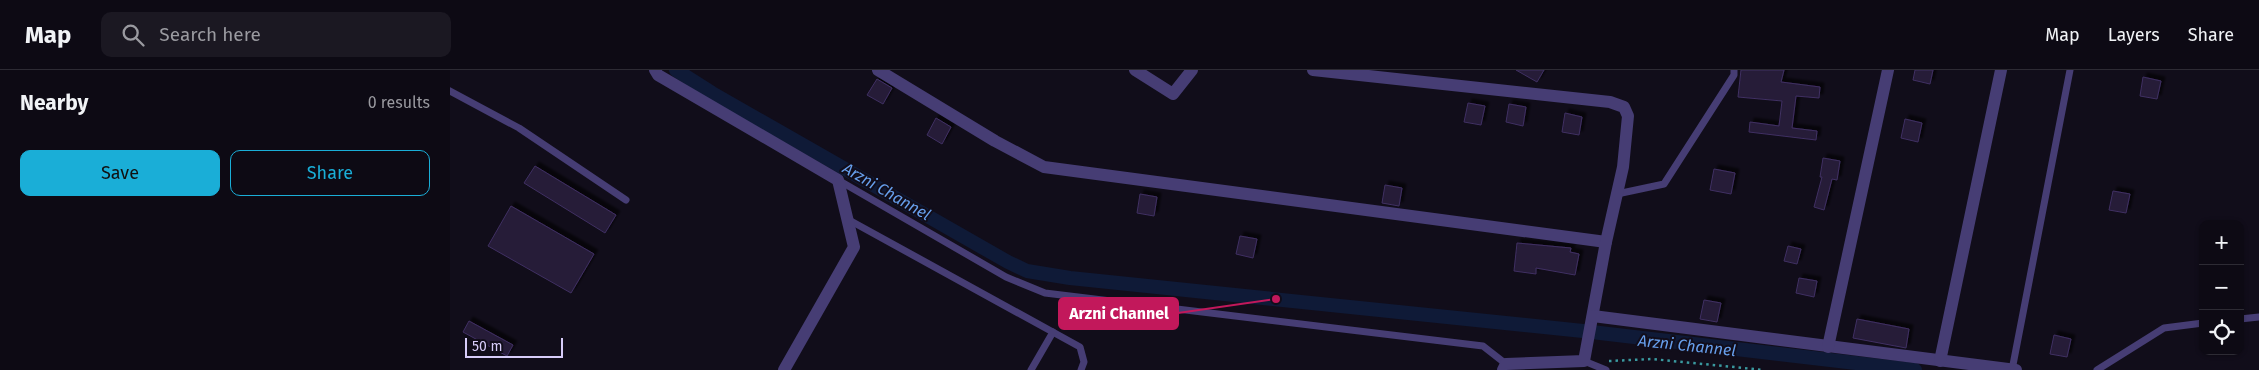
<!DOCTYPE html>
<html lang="en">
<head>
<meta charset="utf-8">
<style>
	body { margin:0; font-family:"Fira Sans",sans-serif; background:#1b1822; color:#f1f3f6 }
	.controls { position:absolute; right:15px; bottom:15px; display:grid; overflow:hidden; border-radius:10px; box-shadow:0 1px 4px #0004 }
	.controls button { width:45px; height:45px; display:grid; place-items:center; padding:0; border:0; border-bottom:1px solid #2d2b34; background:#0d0a14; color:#f1f3f6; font:25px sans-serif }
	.scale { position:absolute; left:15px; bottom:12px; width:98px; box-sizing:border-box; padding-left:5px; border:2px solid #d7ccf9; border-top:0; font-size:14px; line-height:18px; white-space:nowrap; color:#d7ccf9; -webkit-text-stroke:4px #110d1a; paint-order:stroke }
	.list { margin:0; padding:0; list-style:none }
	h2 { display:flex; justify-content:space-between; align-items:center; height:65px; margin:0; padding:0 20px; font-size:21px }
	h2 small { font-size:16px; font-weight:400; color:#9a9aa0 }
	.actions { display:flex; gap:10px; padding:15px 20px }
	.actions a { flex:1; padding:11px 0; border:1px solid #1aaed7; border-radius:10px; text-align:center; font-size:18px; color:#1aaed7 }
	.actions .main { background:#1aaed7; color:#111 }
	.icon { flex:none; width:28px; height:28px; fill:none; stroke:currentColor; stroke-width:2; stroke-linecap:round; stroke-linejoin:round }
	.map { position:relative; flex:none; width:1809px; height:300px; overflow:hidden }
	header { display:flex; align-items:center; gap:30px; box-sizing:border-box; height:70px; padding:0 25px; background:#0d0a14; border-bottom:1px solid #2d2b34 }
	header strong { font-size:24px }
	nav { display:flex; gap:28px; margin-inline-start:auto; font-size:18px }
	.search { width:350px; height:45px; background:#1b1822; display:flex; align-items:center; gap:12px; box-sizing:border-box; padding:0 18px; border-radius:10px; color:#9a9aa0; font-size:19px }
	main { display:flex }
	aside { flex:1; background:#0d0a14 }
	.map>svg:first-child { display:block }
</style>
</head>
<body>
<header>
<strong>Map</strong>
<div class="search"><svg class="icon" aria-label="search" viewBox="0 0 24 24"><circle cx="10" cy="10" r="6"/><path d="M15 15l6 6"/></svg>Search here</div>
<nav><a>Map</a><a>Layers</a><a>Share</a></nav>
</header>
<main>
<aside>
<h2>Nearby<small>0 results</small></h2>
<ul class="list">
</ul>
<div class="actions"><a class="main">Save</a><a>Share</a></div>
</aside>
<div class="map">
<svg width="1809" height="300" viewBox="0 0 1809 300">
	<defs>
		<filter id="shadow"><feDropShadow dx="4" dy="-4" stdDeviation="1" flood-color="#0009"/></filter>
	</defs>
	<rect width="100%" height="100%" fill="#110d1a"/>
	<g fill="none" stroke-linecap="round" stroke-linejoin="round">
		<polyline stroke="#0f1a37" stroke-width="14" points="226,0 262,23 558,192 577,201 620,208 1133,261 1465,300"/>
	</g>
	<g fill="#251b39" stroke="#403062" filter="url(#shadow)">
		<polygon points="1066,0 1094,0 1087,12"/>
		<polygon points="1291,0 1334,0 1331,12 1370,17 1369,28 1346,26 1342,58 1367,61 1366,70 1299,62 1300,52 1329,56 1332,31 1288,27"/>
		<polygon points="1465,0 1483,0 1480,14 1463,10"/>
		<polygon points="1693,7 1711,11 1707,29 1690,26"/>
		<polygon points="427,9 442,18 433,34 417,25"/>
		<polygon points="1018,33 1035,36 1031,55 1014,52"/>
		<polygon points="1059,34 1076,37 1073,56 1056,52"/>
		<polygon points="1115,43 1132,47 1129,65 1112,62"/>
		<polygon points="486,48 501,57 492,74 477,65"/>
		<polygon points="1455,49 1472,53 1468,72 1451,68"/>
		<polygon points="1373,88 1390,91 1387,110 1382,109 1374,140 1364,137 1372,107 1370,107"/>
		<polygon points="85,96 166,145 155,163 74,113"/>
		<polygon points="1264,99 1285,103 1281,124 1260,120"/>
		<polygon points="935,115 952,118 949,136 932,133"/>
		<polygon points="1663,121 1680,124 1676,143 1659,140"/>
		<polygon points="690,124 707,127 704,146 687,143"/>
		<polygon points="61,136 144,184 121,223 38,176"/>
		<polygon points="790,166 807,169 803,188 786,184"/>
		<polygon points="1067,173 1121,178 1120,182 1129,184 1125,205 1086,198 1086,204 1064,201"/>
		<polygon points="1338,176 1351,179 1347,194 1334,191"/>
		<polygon points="1349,208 1367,211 1364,227 1346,223"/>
		<polygon points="1254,230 1271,233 1267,252 1250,249"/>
		<polygon points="1407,249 1459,259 1456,278 1403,268"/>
		<polygon points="19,251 63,275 57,286 13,262"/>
		<polygon points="1604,265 1621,269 1617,287 1600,284"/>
	</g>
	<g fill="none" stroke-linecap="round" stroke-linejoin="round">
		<polyline stroke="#3a999f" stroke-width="2.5" stroke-dasharray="2.5 4" stroke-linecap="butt" points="1159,291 1202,289 1314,300"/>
		<g stroke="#463d74" stroke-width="7">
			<polyline points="0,21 69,58 176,130"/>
			<polyline points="388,110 556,207 595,223 1033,276 1056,294"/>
			<polyline points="1167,124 1214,114 1284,5 1284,0"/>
			<polyline points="399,150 630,277 634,292 631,300"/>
			<polyline points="1790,249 1809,247"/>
			<polyline points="1134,291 1156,300"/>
			<polyline points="581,300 603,262"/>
			<polyline points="1562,300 1620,0"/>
			<polyline points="1647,300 1714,258 1753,253"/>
		</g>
		<g stroke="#463d74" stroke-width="12">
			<polyline points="205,0 208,5 388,110 404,177 334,300"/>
			<polyline points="428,0 545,71 594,97 1156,172"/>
			<polyline points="685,0 723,24 742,0"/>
			<polyline points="863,0 1160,32 1174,37 1178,46 1173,97 1156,172 1134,291 1056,294 1053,300"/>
			<polyline points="1143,246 1566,300"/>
			<polyline points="1378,277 1438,0"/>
			<polyline points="1490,291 1551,0"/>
		</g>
	</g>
	<g text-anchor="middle" stroke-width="4" stroke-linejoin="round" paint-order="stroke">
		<g font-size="16" font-style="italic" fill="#679fec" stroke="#110d1a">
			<text transform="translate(437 121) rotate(30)" y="6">Arzni Channel</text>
			<text transform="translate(1237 275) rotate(6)" y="6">Arzni Channel</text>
		</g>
	</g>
	<path fill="none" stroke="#c2185b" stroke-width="2" d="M826 229L728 243"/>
	<circle fill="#c2185b" stroke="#110d1a" stroke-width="2" cx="826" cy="229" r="5"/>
	<rect fill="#c2185b" stroke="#c2185b" stroke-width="2" x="609" y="228" width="119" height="31" rx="5"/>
	<g font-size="16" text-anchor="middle" font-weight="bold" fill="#fff">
		<text x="669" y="249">Arzni Channel</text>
	</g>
</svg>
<div class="controls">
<button>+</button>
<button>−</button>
<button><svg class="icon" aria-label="locate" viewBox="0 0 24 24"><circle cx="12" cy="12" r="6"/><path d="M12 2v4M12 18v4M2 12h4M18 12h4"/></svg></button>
</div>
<div class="scale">50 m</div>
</div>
</main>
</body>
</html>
